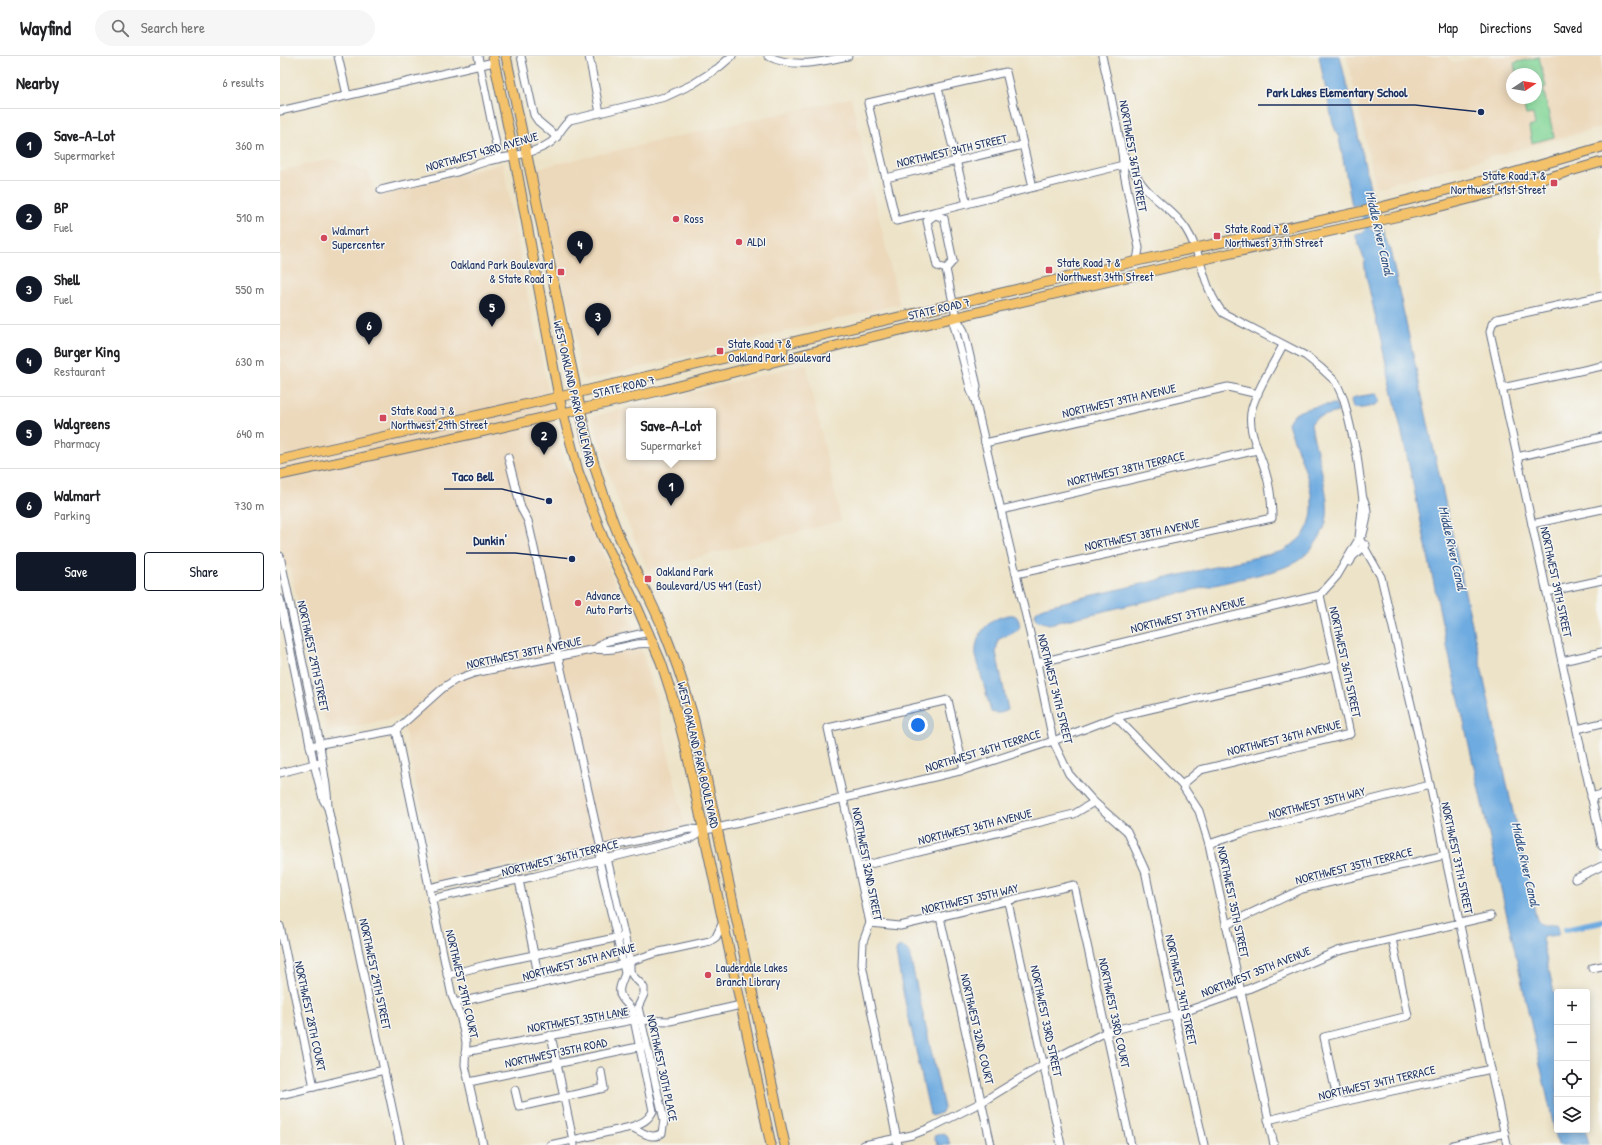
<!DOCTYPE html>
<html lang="en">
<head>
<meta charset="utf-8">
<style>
	body { margin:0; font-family:"Patrick Hand",sans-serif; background:#f6f6f6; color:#202124 }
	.controls { position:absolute; right:12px; bottom:12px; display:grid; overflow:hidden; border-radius:4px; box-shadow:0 2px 10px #0003 }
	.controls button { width:36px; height:36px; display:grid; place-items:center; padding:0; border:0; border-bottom:1px solid #e0e0e0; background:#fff; color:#202124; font:20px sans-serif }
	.compass { position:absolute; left:1226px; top:12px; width:36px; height:36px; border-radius:50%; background:#fff; box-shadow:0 2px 10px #0003; rotate:78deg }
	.you { position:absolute; left:638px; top:669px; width:14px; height:14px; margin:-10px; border:3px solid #fff; border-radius:50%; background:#1a73e8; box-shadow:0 0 0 6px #1a73e833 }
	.badge { display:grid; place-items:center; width:26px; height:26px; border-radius:50%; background:#111827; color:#fff; font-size:13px; font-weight:700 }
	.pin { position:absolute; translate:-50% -33px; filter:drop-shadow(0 1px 2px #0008) }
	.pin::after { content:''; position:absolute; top:21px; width:14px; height:12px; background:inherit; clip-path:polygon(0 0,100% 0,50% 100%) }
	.popup { position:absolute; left:346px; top:352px; width:90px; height:52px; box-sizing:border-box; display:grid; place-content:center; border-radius:4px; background:#fff; filter:drop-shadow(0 1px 3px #0005); font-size:13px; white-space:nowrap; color:#757577 }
	.popup b { font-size:15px; color:#202124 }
	.popup::after { content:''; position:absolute; left:50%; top:100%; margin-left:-8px; border:8px solid transparent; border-top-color:#fff }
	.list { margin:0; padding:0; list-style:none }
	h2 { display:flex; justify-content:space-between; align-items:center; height:52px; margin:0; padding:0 16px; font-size:17px }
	h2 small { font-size:13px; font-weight:400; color:#757577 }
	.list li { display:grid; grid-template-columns:26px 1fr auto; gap:12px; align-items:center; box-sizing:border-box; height:72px; padding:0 16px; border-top:1px solid #e0e0e0 }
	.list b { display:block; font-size:15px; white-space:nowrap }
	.list p { margin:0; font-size:13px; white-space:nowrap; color:#757577 }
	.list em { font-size:13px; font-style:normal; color:#757577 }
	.actions { display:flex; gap:8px; padding:12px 16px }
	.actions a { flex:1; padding:9px 0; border:1px solid #111827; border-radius:4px; text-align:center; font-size:14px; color:#111827 }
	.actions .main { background:#111827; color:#fff }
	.icon { flex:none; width:22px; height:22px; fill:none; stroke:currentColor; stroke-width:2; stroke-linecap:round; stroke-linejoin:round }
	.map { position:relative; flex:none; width:1322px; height:1089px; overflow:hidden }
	header { display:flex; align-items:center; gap:24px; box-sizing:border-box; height:56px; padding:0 20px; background:#fff; border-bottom:1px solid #e0e0e0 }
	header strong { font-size:19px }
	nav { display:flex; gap:22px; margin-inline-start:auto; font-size:14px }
	.search { width:280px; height:36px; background:#f6f6f6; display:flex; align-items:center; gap:10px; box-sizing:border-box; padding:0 14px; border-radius:22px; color:#757577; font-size:15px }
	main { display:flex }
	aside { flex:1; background:#fff }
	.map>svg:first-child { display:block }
</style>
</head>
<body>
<header>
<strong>Wayfind</strong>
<div class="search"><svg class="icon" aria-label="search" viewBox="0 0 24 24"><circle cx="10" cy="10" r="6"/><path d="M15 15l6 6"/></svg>Search here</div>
<nav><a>Map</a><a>Directions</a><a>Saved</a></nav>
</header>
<main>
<aside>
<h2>Nearby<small>6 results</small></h2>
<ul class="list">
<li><span class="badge">1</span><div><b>Save-A-Lot</b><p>Supermarket</p></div><em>360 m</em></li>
<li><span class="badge">2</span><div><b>BP</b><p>Fuel</p></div><em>510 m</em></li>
<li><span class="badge">3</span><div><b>Shell</b><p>Fuel</p></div><em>550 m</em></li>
<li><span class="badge">4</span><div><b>Burger King</b><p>Restaurant</p></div><em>630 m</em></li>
<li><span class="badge">5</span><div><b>Walgreens</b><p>Pharmacy</p></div><em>640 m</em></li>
<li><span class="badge">6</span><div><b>Walmart</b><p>Parking</p></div><em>730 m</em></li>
</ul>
<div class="actions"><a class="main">Save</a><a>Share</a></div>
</aside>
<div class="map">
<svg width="1322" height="1089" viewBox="0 0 1322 1089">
	<rect width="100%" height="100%" fill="#f6f6f2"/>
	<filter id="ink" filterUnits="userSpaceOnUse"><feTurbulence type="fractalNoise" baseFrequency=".025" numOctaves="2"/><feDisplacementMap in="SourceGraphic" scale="8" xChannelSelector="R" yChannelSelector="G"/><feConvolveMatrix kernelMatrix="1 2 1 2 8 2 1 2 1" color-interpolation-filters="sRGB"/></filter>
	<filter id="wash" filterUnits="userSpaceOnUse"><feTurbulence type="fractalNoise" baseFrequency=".012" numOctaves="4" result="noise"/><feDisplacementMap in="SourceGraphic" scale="16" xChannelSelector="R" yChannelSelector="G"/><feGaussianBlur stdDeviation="0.9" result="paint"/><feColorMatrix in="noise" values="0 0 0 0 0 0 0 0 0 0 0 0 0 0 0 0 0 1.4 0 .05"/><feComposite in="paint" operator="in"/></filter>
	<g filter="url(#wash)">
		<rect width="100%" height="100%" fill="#ede3c8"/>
		<g fill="#ecd8ba" fill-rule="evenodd">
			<path d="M1067 0H1167L1168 3 1174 7 1206 0H1322V71L1096 131ZM1232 18H1256V42H1232Z"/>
			<polygon points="571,42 619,248 307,324 303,322 300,318 297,290 290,249 282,225 258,112"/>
			<polygon points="51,103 88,116 97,141 223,107 243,219 281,395 358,583 377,647 405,770 156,825 122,660 47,676 10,511 0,513 0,115"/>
			<path d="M526 308 561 465 368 514 337 442 312 361ZM349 355H433V401H349Z"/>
		</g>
		<polygon fill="#82d597" stroke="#4e827a" points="1259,1 1266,31 1263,32 1274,81 1252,87 1249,71 1255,69 1253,58 1246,59 1242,42 1256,42 1256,18 1236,18 1234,7"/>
		<g fill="#6eabe0" stroke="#446d9f">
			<polygon points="1039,0 1060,0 1093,145 1072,150 1059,82 1053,68"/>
			<path d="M1103 172V176L1110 194 1256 861C1260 873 1268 868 1278 868L1279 876 1277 879 1263 881 1262 883 1277 950V1074H1305L1309 1089H1278L1167 590 1126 395 1086 219 1084 203 1075 178Z"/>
			<path d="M1094 338H1097L1101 345C1095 351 1081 353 1073 352L1071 344 1075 341Z"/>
			<path d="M1053 348 1056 349 1058 356 1036 362 1031 368C1035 394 1050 436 1047 461 1045 477 1032 495 1019 504 1012 509 1002 512 994 515L769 568 756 564 754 559 756 556 763 551 1003 495C1009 491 1017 486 1022 480 1048 450 1017 399 1008 367 1014 351 1038 351 1053 348Z"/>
			<path d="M729 559H734L738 562 740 570C737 578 725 579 718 584L716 596 728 654C722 657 718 658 711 656L696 600C694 578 709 562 729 559Z"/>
			<polygon points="621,890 629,896 664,1052 661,1057 652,1060 650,1058 622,931 616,896 617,893"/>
			<polygon points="663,1077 667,1079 670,1089 658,1089 654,1080"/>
		</g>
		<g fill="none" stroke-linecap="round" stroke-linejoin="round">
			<g stroke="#6eabe0" stroke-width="6">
				<polyline points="1080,141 1090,183"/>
				<polyline points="1286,873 1322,865"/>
			</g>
		</g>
	</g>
	<g filter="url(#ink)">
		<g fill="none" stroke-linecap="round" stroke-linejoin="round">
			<g stroke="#646e83" stroke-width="9">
				<g id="minor">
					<polyline points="58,0 67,39"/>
					<polyline points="198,0 219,103"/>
					<polyline points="241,0 254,59 258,65 277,81"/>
					<polyline points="309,0 320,57"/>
					<path d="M488 0C514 13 541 6 568 0"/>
					<polyline points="822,0 831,40 842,96 844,117 859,192 857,205"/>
					<polyline points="658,32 687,148"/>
					<polyline points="0,55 214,6"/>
					<path d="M842 96C850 108 857 124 867 134 880 148 896 157 906 173 924 201 921 230 943 257L1026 300 1041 312 1056 326 1064 344 1077 399 1083 444 1079 482 1101 521 1150 729 1227 1089"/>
					<polyline points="606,122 743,89"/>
					<path d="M101 134C124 128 149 124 173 117 185 114 196 108 208 105 227 100 252 99 270 87 278 82 281 71 290 64L385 41 413 28 438 12 452 0"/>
					<polyline points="654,156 843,109"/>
					<polyline points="655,159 647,165 657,210 666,213 673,205 664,162 655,159 654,156 616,165 588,47 726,16 753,131"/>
					<polyline points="666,213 676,261 684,275 697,330 695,343"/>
					<polyline points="1322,240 1217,263 1212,268 1210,276 1322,789"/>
					<polyline points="676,261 674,269 691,335 695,344 757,607 773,685 789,718 814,746 847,775 865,814 896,966 924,1089"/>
					<polyline points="1222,332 1322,310"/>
					<polyline points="705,387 948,331 978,338"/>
					<path d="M228 401 241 452 248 465 321 793 319 804 345 917C343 925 336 934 342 942 344 946 349 949 352 954L373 1055C368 1065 361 1067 351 1071L270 1089"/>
					<polyline points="1237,401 1322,381"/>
					<polyline points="721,454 977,394"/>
					<polyline points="1252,468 1322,453"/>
					<path d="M1083 478C1086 465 1090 457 1084 444"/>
					<path d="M0 500 40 688C42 710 48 731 48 752L120 1089"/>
					<polyline points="1070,506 1073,500 1086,489"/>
					<path d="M736 518 992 462C992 445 990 430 985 414 979 394 966 373 972 352 977 333 994 307 1003 289"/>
					<polyline points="1267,536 1322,524"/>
					<polyline points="0,543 34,708 43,743 48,752"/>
					<polyline points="316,593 324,586 369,576"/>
					<polyline points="1282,605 1322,596"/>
					<polyline points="757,607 1040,539 1057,520 1080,481"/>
					<polyline points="836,661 902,729 919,755 929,788 994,1089"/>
					<polyline points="1297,673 1322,667"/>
					<polyline points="116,674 172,940 180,959 186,986 185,1009 203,1089"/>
					<path d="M30 690 116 674 163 632 175 624 194 617 316 593C337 597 355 583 375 589"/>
					<polyline points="0,717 38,707"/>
					<polyline points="902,729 920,714 1070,678 1040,539"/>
					<polyline points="1311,741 1322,738"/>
					<polyline points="929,788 962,777 1150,729"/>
					<path d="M321 793 327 802 350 905V915L353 920 362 929 364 932V938L358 951 384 1064 382 1077C371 1085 362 1075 351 1071"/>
					<polyline points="578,811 794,758 814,746"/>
					<polyline points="1295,823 1322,810"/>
					<polyline points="239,824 260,928"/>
					<polyline points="149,832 409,773 424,774 437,772 684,714 773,685 836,661 1055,610"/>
					<polyline points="151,843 256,820 411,782 424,774"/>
					<polyline points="728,846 781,1089"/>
					<polyline points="660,861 711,1089"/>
					<polyline points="590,867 620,870 794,829 851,1089"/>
					<polyline points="946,869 1022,833 1165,799"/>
					<polyline points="0,870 34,1031"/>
					<polyline points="1312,912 1322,910"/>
					<polyline points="167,919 206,909 340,881"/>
					<polyline points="175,947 333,911 375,897 430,885 436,881 443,866"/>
					<polyline points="271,979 294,1089"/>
					<polyline points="185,996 353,964 390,965 461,949"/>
					<polyline points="189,1026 363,990"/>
					<polyline points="235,1034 239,1051 324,1032 321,1015"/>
					<polyline points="0,1039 104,1014"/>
					<polyline points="1058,1047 1044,981 1128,960 1112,883"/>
					<polyline points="988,1064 1058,1047 1211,1013"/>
					<polyline points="584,1089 632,1079 650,1072 702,1046 764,1008 826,976 895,959 961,936 1058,895 1211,860"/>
					<polyline points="618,1089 582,908 583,886 590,867 548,672 668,644 684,714"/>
					<polyline points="1173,1089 1225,1077"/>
				</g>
			</g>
			<g stroke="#646e83" stroke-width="11">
				<g id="major">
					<polyline points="213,0 234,99 279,341 298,415 323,482 358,553 381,606 394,646 406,693 491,1089"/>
					<path d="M226 0 306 380C316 417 327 453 342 487 355 515 370 542 382 570 394 599 404 629 413 660L505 1089"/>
					<polyline points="488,308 488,302 493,297 503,294"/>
					<polyline points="0,404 279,341 857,205 1097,152 1229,118 1322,91"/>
					<polyline points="0,419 196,377 383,334 591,281 911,206 1142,155 1228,133 1322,106"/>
				</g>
			</g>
			<use href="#minor" stroke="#fff" stroke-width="7"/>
			<use href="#major" stroke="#f3c26a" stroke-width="9"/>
		</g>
	</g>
	<g fill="#d1495b" stroke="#f6f6f2" stroke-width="1.5">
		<rect x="1270" y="123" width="8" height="8" rx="2"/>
		<circle cx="396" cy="163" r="4"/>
		<rect x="933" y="176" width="8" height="8" rx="2"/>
		<circle cx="44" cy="182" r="4"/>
		<circle cx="459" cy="186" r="4"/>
		<rect x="765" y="210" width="8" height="8" rx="2"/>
		<rect x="277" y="212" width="8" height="8" rx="2"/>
		<rect x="436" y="291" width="8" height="8" rx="2"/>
		<rect x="99" y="358" width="8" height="8" rx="2"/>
		<rect x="364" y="519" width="8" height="8" rx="2"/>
		<circle cx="298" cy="547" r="4"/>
		<circle cx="428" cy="919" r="4"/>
	</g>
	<g text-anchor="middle" stroke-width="3" stroke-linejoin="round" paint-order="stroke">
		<g font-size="12" fill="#1b2f5e" stroke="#f6f6f2">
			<text transform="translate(672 95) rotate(-13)" y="4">NORTHWEST 34TH STREET</text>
			<text transform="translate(202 96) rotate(-16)" y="4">NORTHWEST 43RD AVENUE</text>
			<text transform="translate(853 100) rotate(80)" y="4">NORTHWEST 36TH STREET</text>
			<text transform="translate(659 253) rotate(-13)" y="4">STATE ROAD 7</text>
			<text transform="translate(344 331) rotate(-13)" y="4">STATE ROAD 7</text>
			<text transform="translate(294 338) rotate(77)" y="4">WEST OAKLAND PARK BOULEVARD</text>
			<text transform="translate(839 345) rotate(-13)" y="4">NORTHWEST 39TH AVENUE</text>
			<text transform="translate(846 413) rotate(-13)" y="4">NORTHWEST 38TH TERRACE</text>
			<text transform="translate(862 479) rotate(-12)" y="4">NORTHWEST 38TH AVENUE</text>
			<text transform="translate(1276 526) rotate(78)" y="4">NORTHWEST 39TH STREET</text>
			<text transform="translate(908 559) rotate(-14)" y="4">NORTHWEST 37TH AVENUE</text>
			<text transform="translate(244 597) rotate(-12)" y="4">NORTHWEST 38TH AVENUE</text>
			<text transform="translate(33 600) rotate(78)" y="4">NORTHWEST 29TH STREET</text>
			<text transform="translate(1065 606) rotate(78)" y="4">NORTHWEST 36TH STREET</text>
			<text transform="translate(775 633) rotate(76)" y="4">NORTHWEST 34TH STREET</text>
			<text transform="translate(1004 682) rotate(-14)" y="4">NORTHWEST 36TH AVENUE</text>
			<text transform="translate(703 695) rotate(-17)" y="4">NORTHWEST 36TH TERRACE</text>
			<text transform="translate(418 699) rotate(77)" y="4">WEST OAKLAND PARK BOULEVARD</text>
			<text transform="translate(1037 747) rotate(-14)" y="4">NORTHWEST 35TH WAY</text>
			<text transform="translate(695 771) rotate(-14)" y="4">NORTHWEST 36TH AVENUE</text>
			<text transform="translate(280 802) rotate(-14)" y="4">NORTHWEST 36TH TERRACE</text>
			<text transform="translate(1177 802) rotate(78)" y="4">NORTHWEST 37TH STREET</text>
			<text transform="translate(587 808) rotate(79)" y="4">NORTHWEST 32ND STREET</text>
			<text transform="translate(1074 810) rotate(-14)" y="4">NORTHWEST 35TH TERRACE</text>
			<text transform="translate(690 843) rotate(-13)" y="4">NORTHWEST 35TH WAY</text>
			<text transform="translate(953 846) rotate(78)" y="4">NORTHWEST 35TH STREET</text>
			<text transform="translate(299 906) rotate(-15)" y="4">NORTHWEST 36TH AVENUE</text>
			<text transform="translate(976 916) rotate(-22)" y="4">NORTHWEST 35TH AVENUE</text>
			<text transform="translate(95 918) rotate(78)" y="4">NORTHWEST 29TH STREET</text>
			<text transform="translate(182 928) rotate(77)" y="4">NORTHWEST 29TH COURT</text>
			<text transform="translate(901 934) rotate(78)" y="4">NORTHWEST 34TH STREET</text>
			<text transform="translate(834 957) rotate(78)" y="4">NORTHWEST 33RD COURT</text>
			<text transform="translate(30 960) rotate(78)" y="4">NORTHWEST 28TH COURT</text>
			<text transform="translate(298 964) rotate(-10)" y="4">NORTHWEST 35TH LANE</text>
			<text transform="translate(766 965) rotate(78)" y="4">NORTHWEST 33RD STREET</text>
			<text transform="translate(697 973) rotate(77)" y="4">NORTHWEST 32ND COURT</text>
			<text transform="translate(276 997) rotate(-12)" y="4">NORTHWEST 35TH ROAD</text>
			<text transform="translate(382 1012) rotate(78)" y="4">NORTHWEST 30TH PLACE</text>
			<text transform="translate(1097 1027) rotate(-13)" y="4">NORTHWEST 34TH TERRACE</text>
		</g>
		<g font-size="12" fill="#1b2f5e" stroke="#f6f6f2" text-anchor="start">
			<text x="1266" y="124" text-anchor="end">State Road 7 &amp;<tspan x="1266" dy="14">Northwest 41st Street</tspan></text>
			<text x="404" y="167">Ross</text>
			<text x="945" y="177">State Road 7 &amp;<tspan x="945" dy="14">Northwest 37th Street</tspan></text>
			<text x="52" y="179">Walmart<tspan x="52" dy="14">Supercenter</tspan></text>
			<text x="467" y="190">ALDI</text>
			<text x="777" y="211">State Road 7 &amp;<tspan x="777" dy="14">Northwest 34th Street</tspan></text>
			<text x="273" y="213" text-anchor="end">Oakland Park Boulevard<tspan x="273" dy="14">&amp; State Road 7</tspan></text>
			<text x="448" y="292">State Road 7 &amp;<tspan x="448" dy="14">Oakland Park Boulevard</tspan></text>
			<text x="111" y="359">State Road 7 &amp;<tspan x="111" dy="14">Northwest 29th Street</tspan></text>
			<text x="376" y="520">Oakland Park<tspan x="376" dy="14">Boulevard/US 441 (East)</tspan></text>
			<text x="306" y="544">Advance<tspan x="306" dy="14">Auto Parts</tspan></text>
			<text x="436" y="916">Lauderdale Lakes<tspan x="436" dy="14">Branch Library</tspan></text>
		</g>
		<g font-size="13" font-style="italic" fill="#345485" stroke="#f6f6f2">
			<text transform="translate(1100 177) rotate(77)" y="5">Middle River Canal</text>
			<text transform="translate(1173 492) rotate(77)" y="5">Middle River Canal</text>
			<text transform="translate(1246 808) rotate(77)" y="5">Middle River Canal</text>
		</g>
	</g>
	<path fill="none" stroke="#1b2f5e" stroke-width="1.5" d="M1201 56L1135 49H978M269 445L222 433H164M292 503L235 497H186"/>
	<g fill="#1b2f5e" stroke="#f6f6f2" stroke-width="1.5">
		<circle cx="1201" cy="56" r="4"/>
		<circle cx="269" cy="445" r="4"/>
		<circle cx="292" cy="503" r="4"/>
	</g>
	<g font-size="13" text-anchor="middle" font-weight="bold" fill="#1b2f5e" stroke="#f6f6f2" stroke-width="3" stroke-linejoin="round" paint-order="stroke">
		<text x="1057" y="41">Park Lakes Elementary School</text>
		<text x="193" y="425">Taco Bell</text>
		<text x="210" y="489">Dunkin'</text>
	</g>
</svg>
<div class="controls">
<button>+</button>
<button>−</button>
<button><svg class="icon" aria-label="locate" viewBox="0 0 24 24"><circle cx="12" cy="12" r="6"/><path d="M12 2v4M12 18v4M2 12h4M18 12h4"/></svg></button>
<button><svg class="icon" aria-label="layers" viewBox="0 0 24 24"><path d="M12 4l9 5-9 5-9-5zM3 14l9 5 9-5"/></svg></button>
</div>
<svg class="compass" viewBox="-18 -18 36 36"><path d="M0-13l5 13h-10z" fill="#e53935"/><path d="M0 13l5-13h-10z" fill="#757577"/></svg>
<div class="you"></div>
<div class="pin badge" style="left:391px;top:450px">1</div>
<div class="popup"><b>Save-A-Lot</b>Supermarket</div>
<div class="pin badge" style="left:264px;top:399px">2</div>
<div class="pin badge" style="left:318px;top:280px">3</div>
<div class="pin badge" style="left:300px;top:208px">4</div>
<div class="pin badge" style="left:212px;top:271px">5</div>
<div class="pin badge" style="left:89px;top:289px">6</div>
</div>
</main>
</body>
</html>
